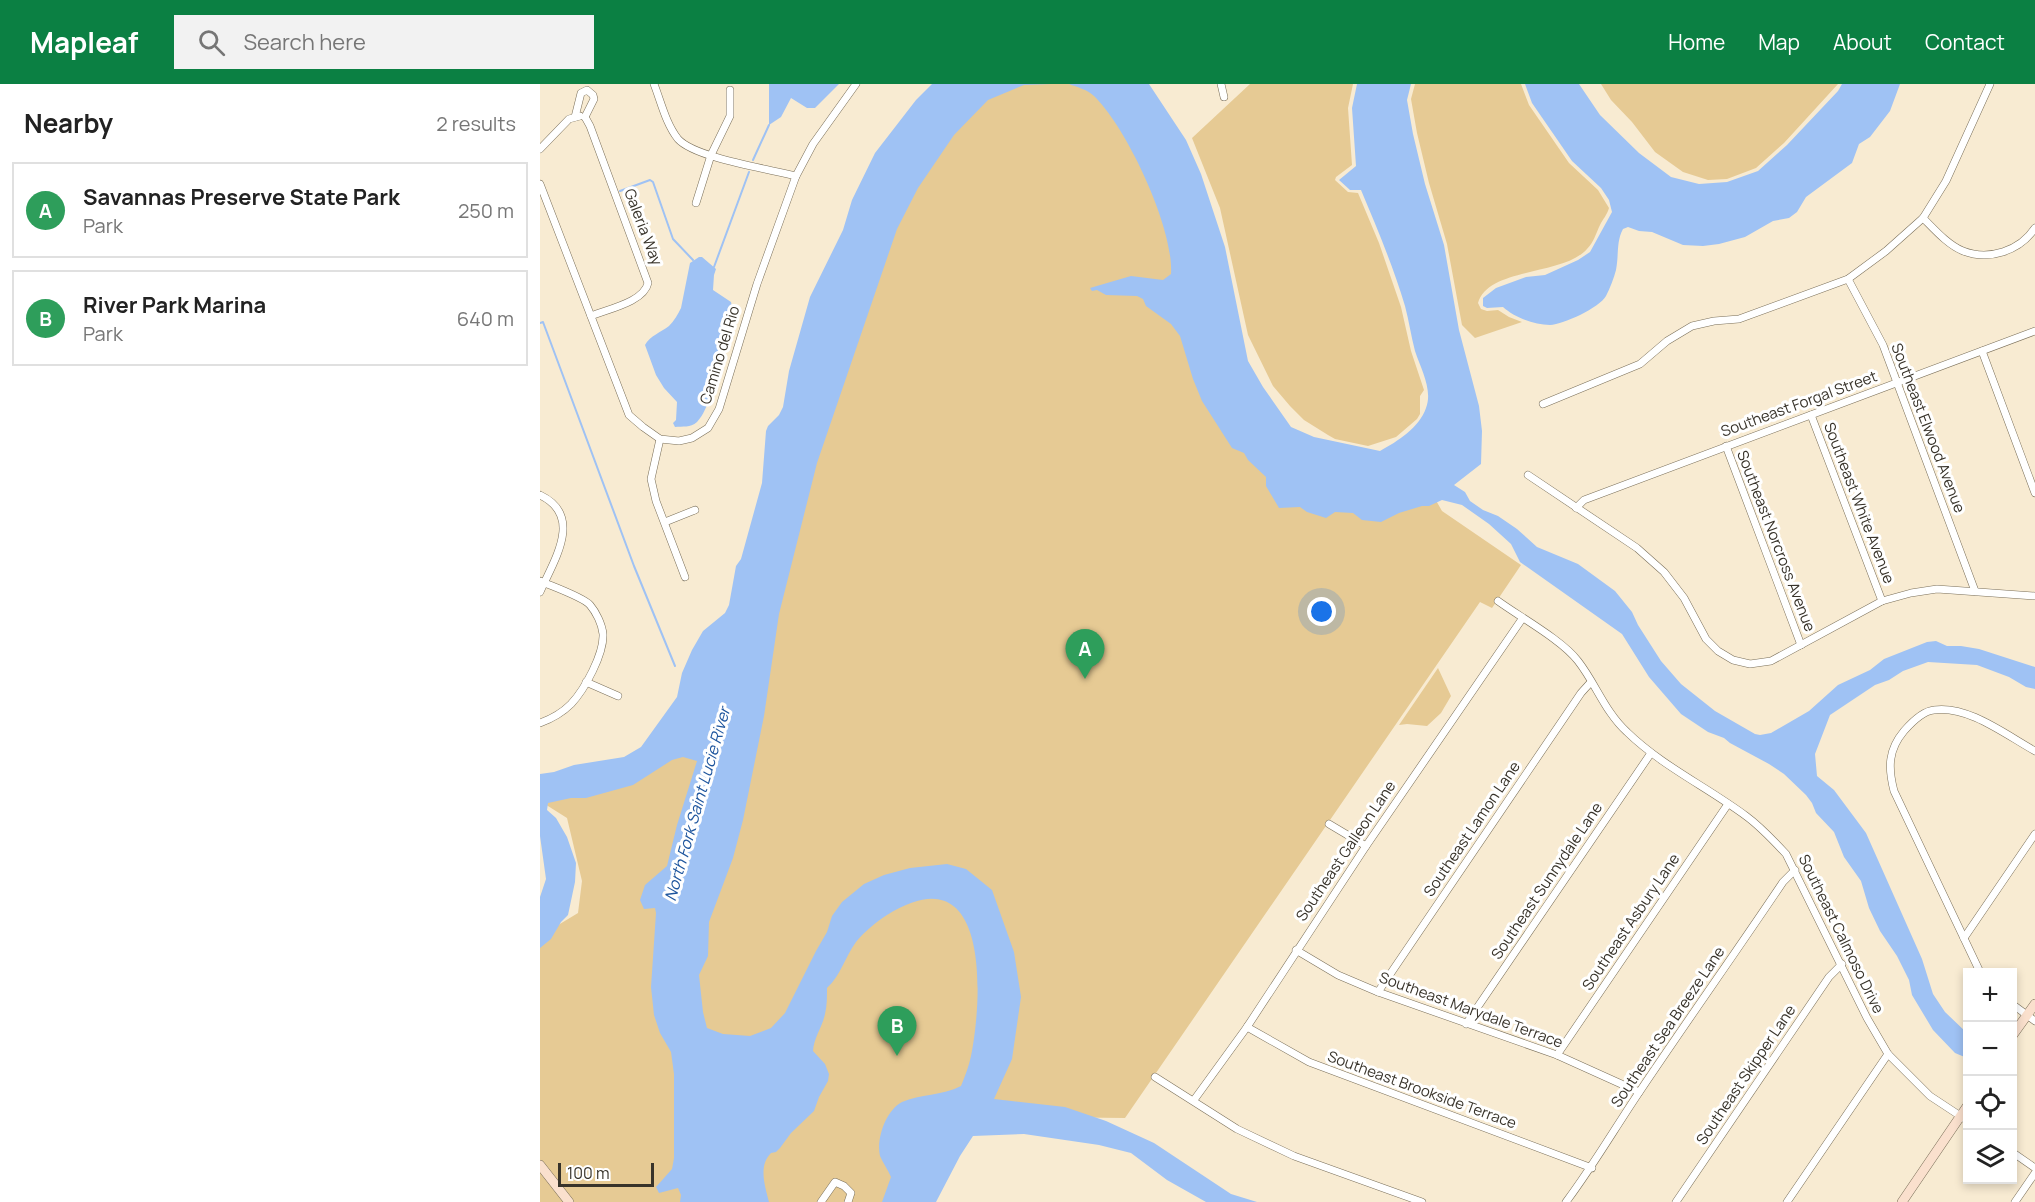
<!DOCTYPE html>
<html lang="en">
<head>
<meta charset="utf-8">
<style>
	body { margin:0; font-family:Manrope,sans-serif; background:#f2f2f2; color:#222 }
	.controls { position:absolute; right:18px; bottom:18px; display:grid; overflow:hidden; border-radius:0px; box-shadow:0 3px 9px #0003 }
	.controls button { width:54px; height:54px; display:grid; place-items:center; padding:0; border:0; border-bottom:2px solid #e0e0e0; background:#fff; color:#222; font:30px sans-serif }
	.scale { position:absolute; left:18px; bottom:15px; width:96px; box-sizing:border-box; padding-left:6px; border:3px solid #38332a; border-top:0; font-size:16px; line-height:21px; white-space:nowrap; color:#38332a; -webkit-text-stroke:4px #fff; paint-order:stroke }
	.you { position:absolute; left:782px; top:528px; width:21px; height:21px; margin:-15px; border:4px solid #fff; border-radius:50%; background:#1a73e8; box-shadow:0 0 0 9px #1a73e833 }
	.badge { display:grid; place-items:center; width:39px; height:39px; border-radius:50%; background:#0b8043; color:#fff; font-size:20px; font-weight:700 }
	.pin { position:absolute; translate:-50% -50px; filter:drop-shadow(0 2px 3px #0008) }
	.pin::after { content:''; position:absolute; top:32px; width:21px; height:18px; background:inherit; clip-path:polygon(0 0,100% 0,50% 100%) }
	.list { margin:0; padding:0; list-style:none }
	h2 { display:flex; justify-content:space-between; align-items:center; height:78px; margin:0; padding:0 24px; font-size:26px }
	h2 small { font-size:20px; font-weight:400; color:#767676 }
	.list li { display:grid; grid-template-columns:39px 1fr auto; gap:18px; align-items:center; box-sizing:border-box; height:96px; margin:0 12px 12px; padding:0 12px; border:2px solid #e0e0e0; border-radius:0px }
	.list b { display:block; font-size:22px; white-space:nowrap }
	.list p { margin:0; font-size:20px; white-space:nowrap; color:#767676 }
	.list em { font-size:20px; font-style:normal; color:#767676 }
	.icon { flex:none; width:33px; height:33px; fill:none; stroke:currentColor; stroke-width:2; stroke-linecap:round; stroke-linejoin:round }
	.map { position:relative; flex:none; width:1495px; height:1118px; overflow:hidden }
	header { display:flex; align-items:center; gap:36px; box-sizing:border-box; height:84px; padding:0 30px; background:#0b8043; color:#fff }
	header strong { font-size:28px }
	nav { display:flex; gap:33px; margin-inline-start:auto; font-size:21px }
	.search { width:420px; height:54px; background:#f2f2f2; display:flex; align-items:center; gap:15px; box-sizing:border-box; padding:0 21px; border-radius:0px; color:#767676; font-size:22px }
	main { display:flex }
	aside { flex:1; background:#fff }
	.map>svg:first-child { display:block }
</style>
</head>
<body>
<header>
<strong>Mapleaf</strong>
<div class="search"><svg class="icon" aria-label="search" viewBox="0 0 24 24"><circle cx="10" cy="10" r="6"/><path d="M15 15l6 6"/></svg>Search here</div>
<nav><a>Home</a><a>Map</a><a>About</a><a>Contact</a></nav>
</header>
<main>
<aside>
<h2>Nearby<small>2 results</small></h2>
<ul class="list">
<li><span class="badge" style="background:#2e9e5b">A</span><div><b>Savannas Preserve State Park</b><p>Park</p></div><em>250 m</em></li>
<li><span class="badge" style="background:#2e9e5b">B</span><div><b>River Park Marina</b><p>Park</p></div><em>640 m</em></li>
</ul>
</aside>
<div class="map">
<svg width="1495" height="1118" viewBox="0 0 1495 1118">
	<rect width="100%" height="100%" fill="#f8ebd2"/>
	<g fill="#e6ca94">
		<polygon points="440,0 566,0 736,380 886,399 902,427 981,481 952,524 940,518 585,1034 411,1032 367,1118 0,1118 0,852 38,829 42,797 27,734 0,717 124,667 161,668 315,198"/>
		<polygon points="710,0 813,0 808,24 812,81 796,93 795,96 808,108 818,109 839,159 861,223 871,267 884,306 880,312 880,330 877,335 856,353 828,362 795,355 788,351 764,336 750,322 733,302 708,251 680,124 652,54"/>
		<path d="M875 0H981L989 21 1029 79 1058 106 1069 124C1067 131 1063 135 1060 141 1056 149 1054 158 1047 165 1023 192 948 183 938 219L941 225 947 227 958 226 969 233 982 238 935 254 922 241 907 160 889 99 877 49 871 15Z"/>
		<polygon points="1061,0 1298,0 1244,59 1216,84 1187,95 1168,96 1143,88 1115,68 1092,38 1071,16"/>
		<polygon points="898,584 911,612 901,629 887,642 867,640 859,641"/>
	</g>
	<g fill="#9fc2f4">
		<polygon points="229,0 299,0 275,24 267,24 251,14 241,33 229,41"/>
		<path d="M392 0H511L484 1 448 16 414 51 378 104 357 145 277 379 239 530 224 632 203 736 193 774 169 838 168 872 159 891 163 928 167 944 183 950 210 952 231 944 245 929 276 867 287 848 292 832 302 818 324 800 344 791 370 784 407 780 426 785 452 806 474 868 481 913 472 975 454 1015 525 1023 566 1037 614 1059 691 1110 717 1118H666L627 1096 591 1069 559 1061 484 1050 433 1052 420 1072 396 1118H342L351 1093C348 1086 343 1079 340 1072 336 1055 346 1026 362 1018 380 1010 402 1012 421 1002 425 992 429 982 431 972 443 912 450 766 347 831 336 838 324 848 316 858 305 873 301 891 287 904 287 913 287 922 285 930 282 944 274 953 273 967L285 980 289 990 288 997 279 1013 274 1027 251 1049 240 1064 236 1068 231 1069C218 1082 225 1102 229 1118H140L141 1111 138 1104 119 1109 116 1103 132 1085 134 1074V990L131 968 120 949 114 931 111 903 116 829 115 824 104 825 100 816 105 801 127 782 137 741 157 677 143 673 132 676 93 701 46 714H31L8 719 7 726 16 734 27 753 36 779 35 798 28 831 21 838 11 855 0 864V813L6 795 0 752V690L14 688 34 681 84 673 101 663 137 613 142 589 152 566 163 547 185 529 189 521 196 482 201 475 222 399 226 347 228 342 239 331 243 323 249 287 270 213 303 146 312 116 335 69 376 16Z"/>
		<path d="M529 0H609L646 56 661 90 685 163 708 277 723 303 751 343 774 353 840 367C858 357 879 344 886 324 893 306 881 285 875 267 871 252 869 237 865 222 853 182 837 144 821 106H810L799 96 816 82 812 24 817 0H871L867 16 873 50 885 100 904 161 919 246 939 322 942 347 941 380 914 401 925 408 930 417 943 426 958 432 977 445 997 463 1038 480 1075 507 1092 528 1098 541 1121 577 1141 600 1175 627 1215 650 1220 651 1231 649 1269 627 1298 601 1330 586 1344 575 1387 558 1396 557 1407 562H1421L1439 565 1495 583V605L1486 603 1469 593 1437 581 1388 578 1363 587 1349 596 1335 601 1290 631 1275 670 1277 692 1294 706 1326 749 1382 875 1393 910 1405 928 1427 949V974L1415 969 1393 946 1372 911 1369 896 1357 872 1340 847 1329 824 1321 797 1304 773 1294 748 1276 729 1272 719 1266 711 1244 690 1229 680 1190 659 1184 654 1168 648 1141 630 1109 593 1082 550 980 478 971 460 949 440 922 421 902 416 889 422H882L859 429 841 438 822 436 813 429 795 428 786 434 767 428 760 423 739 424 726 402V393L708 376 704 369 692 364 662 317 653 295 640 252 631 240 606 222 603 215 597 212 566 211 557 206 552 207 550 204 591 192 623 196 631 190C634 144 587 44 554 12 548 6 537 3 529 0Z"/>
		<path d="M985 0H1039L1060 31 1099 69 1131 93 1159 100 1187 98 1218 87 1247 61 1298 7 1302 0H1360L1350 27 1330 53 1319 60 1312 79 1266 113 1257 128 1249 134 1233 137 1205 153 1179 160 1163 162 1143 161 1112 148 1099 147 1088 143 1083 145C1076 158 1079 171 1076 186 1074 194 1070 204 1066 212 1059 224 1024 240 1010 241 994 241 974 233 963 223L947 224 943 222V214L956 204 986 193 1005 191 1038 176 1050 168 1072 128 1069 116 1061 104 1032 77 992 19Z"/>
		<path d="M159 173H162L176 185 174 191 173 206 191 218C197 240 182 265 176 286 171 303 170 324 157 338 150 344 143 342 135 343L133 339 136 336 137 318 124 304 116 291 105 261C110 252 121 248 129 242 134 237 138 230 141 224L150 179Z"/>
	</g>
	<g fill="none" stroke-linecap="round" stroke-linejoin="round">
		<g stroke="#9fc2f4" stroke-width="2">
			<polyline points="213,76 229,41"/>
			<polyline points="80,107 110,96 113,98 133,155 153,176"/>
			<polyline points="174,183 209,88"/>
			<polyline points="0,239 3,238 94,482 135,582"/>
		</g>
		<g stroke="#7a6f59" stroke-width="8">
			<g id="street">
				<path d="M114 0C121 18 126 40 138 55 155 74 229 85 256 92"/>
				<polyline points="681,0 684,13"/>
				<polyline points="35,33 41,9 47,6 53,11 54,15 45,33"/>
				<path d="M45 33 50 42 108 199C104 218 68 225 51 232"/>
				<polyline points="0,65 29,35 40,32"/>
				<polyline points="0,100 89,331 103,343 120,355 139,357 152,354 168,344 179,325 217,200 256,92 273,60 316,0"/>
				<polyline points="156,119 171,71 190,32 190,6"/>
				<path d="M1383 134C1394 145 1408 161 1423 167 1449 177 1480 167 1495 144"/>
				<polyline points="1308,195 1343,261 1435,507"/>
				<polyline points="1442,267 1495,409"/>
				<polyline points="1003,320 1100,280 1127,257 1152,242 1174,237 1199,235 1308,195 1346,167 1383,134 1406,97 1450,0"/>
				<polyline points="1271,331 1342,517"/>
				<polyline points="120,355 111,395 116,417 145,493"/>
				<polyline points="1186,362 1261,561"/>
				<polyline points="988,391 1097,464 1124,488 1144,514 1166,555 1178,567 1193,576 1210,580 1231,577 1342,517 1371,509 1397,505 1495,512"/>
				<path d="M0 411C44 432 14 476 0 508"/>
				<polyline points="1036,424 1044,416 1495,247"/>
				<polyline points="125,438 155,426"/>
				<path d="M0 497C11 502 43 513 50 521 56 528 62 540 63 550 64 570 45 605 31 620 22 629 11 635 0 639"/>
				<path d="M958 517C980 533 1022 556 1038 577 1056 600 1065 628 1087 648 1122 682 1167 703 1206 732 1221 743 1233 756 1246 770L1327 934 1348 970 1390 1012 1428 1037"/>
				<polyline points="46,598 78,612"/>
				<polyline points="789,740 826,762"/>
				<polyline points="1424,854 1495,750"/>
				<polyline points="756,866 798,891 838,908 1017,971 1099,1008"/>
				<path d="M1440 888 1354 707C1348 684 1348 666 1364 647 1371 639 1383 627 1394 626 1428 621 1466 651 1495 667"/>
				<polyline points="838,908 1041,609 1050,599"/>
				<polyline points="1472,920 1495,937"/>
				<polyline points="926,940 1111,669"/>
				<polyline points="707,943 769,978 1052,1084"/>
				<polyline points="1017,971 1188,720"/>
				<polyline points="615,993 697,1045 754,1072 882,1118"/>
				<polyline points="654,1016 707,943 826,762 982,535"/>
				<polyline points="1472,1068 1495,1084"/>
				<polyline points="281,1118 295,1098 304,1102 311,1109 308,1118"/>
				<path d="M1026 1118C1053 1082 1075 1044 1100 1007 1147 937 1196 868 1243 798L1255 786"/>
				<polyline points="1136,1118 1289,893 1302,880"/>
				<polyline points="1247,1118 1348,970"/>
				<polyline points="1475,1118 1495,1089"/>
			</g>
		</g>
		<g stroke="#7a6f59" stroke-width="10">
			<g id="secondary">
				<polyline points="1472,952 1495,920"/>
				<polyline points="0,1081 29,1118"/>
				<polyline points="1362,1118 1428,1021"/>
			</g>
		</g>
		<use href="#street" stroke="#fff" stroke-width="7"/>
		<use href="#secondary" stroke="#fae0cd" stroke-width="9"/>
	</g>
	<g text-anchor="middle" stroke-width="6" stroke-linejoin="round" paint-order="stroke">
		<g font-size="15" fill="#38332a" stroke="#fff">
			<text transform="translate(103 143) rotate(69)" y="5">Galeria Way</text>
			<text transform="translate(180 271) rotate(-73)" y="5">Camino del Rio</text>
			<text transform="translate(1259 320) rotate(-20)" y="5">Southeast Forgal Street</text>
			<text transform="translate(1388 344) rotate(69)" y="5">Southeast Elwood Avenue</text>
			<text transform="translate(1319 419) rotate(69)" y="5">Southeast White Avenue</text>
			<text transform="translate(1236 457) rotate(69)" y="5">Southeast Norcross Avenue</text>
			<text transform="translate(932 745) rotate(-56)" y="5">Southeast Lamon Lane</text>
			<text transform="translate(806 767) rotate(-56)" y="5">Southeast Galleon Lane</text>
			<text transform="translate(1007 797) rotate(-56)" y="5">Southeast Sunnydale Lane</text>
			<text transform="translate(1091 838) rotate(-56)" y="5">Southeast Asbury Lane</text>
			<text transform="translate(1301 850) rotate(64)" y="5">Southeast Calmoso Drive</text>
			<text transform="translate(931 926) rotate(20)" y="5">Southeast Marydale Terrace</text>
			<text transform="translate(1128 943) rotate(-56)" y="5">Southeast Sea Breeze Lane</text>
			<text transform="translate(1206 991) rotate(-56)" y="5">Southeast Skipper Lane</text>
			<text transform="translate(882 1006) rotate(20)" y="5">Southeast Brookside Terrace</text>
		</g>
		<g font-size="16" font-style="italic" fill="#1f569e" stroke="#fff">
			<text transform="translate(157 720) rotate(-74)" y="6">North Fork Saint Lucie River</text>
		</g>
	</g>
</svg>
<div class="controls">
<button>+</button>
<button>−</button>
<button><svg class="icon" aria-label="locate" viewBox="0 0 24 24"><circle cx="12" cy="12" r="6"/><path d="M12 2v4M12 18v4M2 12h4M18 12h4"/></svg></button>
<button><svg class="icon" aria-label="layers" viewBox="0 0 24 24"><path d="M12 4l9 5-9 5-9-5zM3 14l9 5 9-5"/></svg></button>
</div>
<div class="scale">100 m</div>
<div class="you"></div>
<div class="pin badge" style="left:545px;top:595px;background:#2e9e5b">A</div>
<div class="pin badge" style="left:357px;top:972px;background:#2e9e5b">B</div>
</div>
</main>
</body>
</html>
